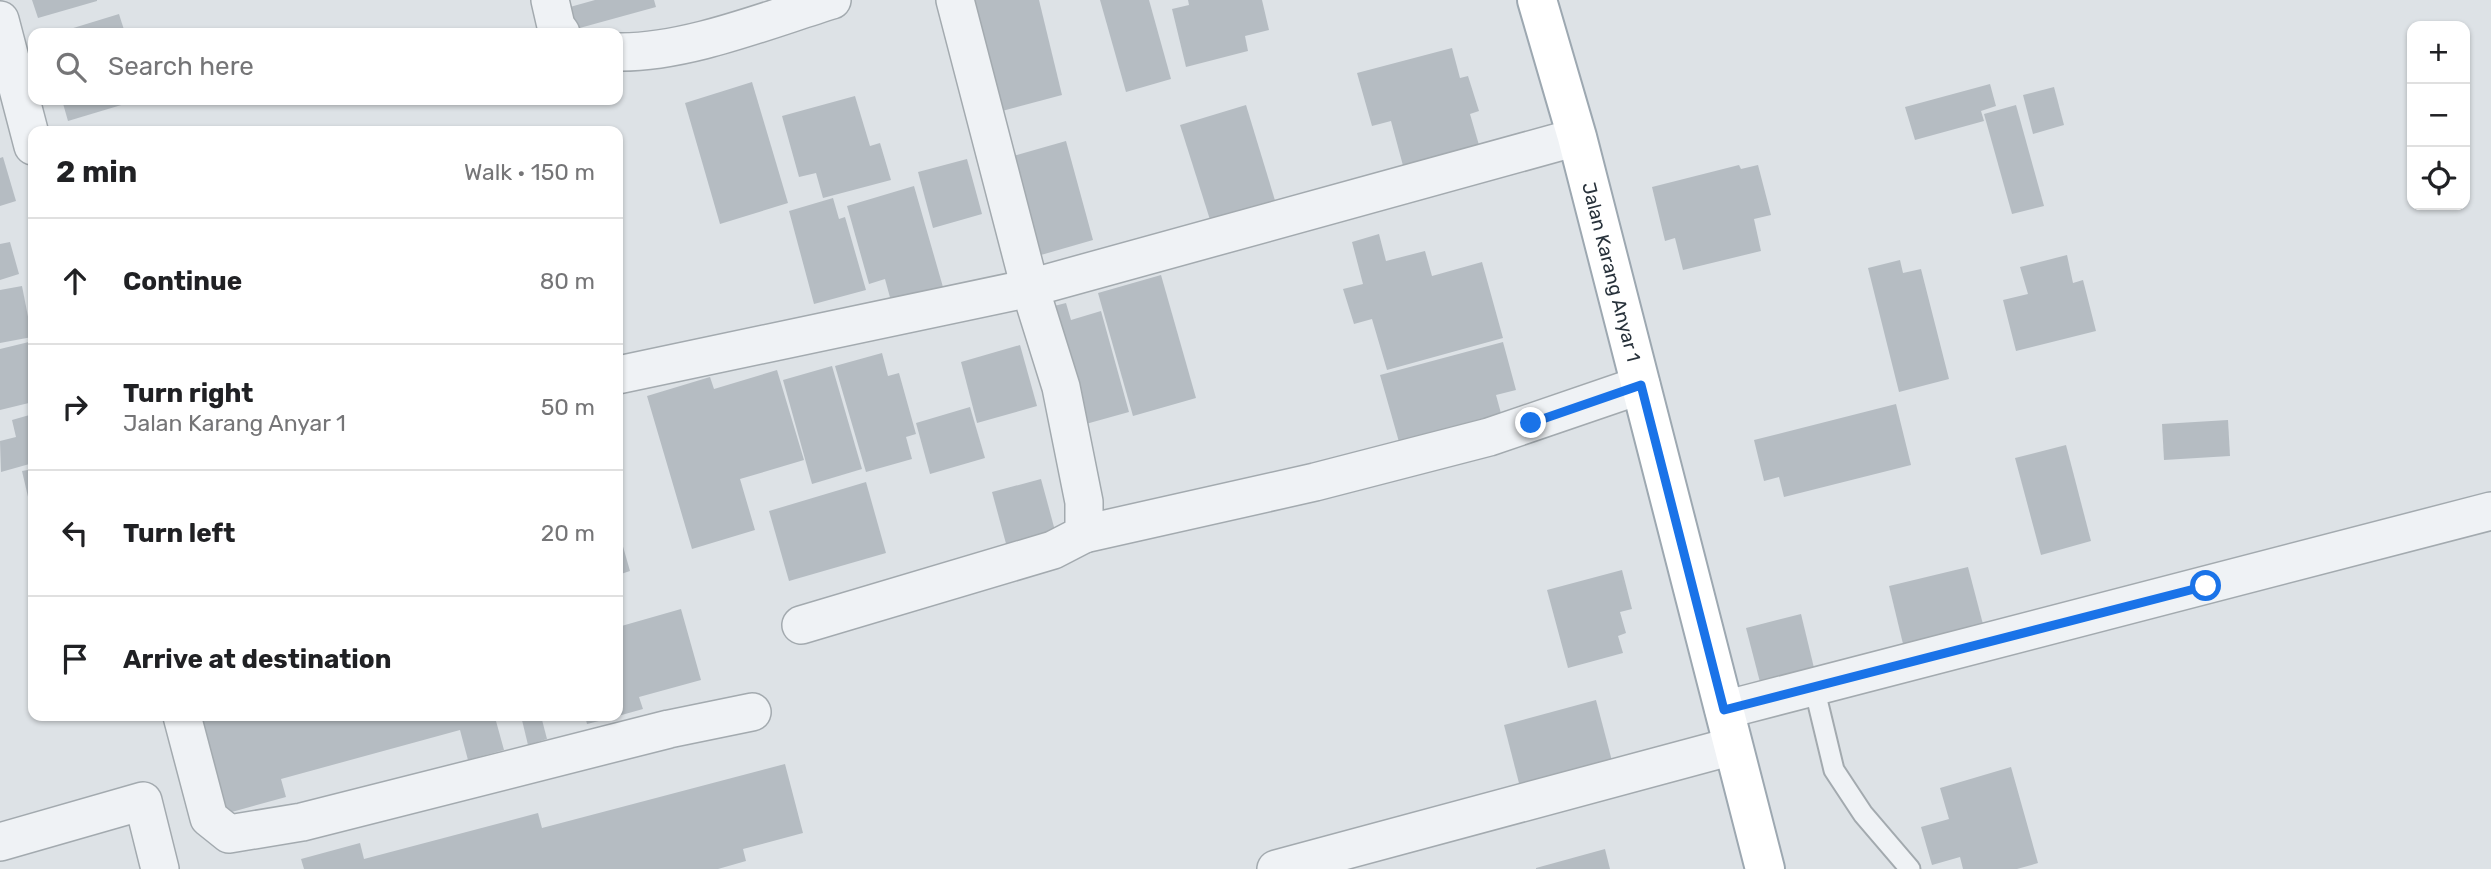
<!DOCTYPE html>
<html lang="en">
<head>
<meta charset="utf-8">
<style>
	body { margin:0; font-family:Rubik,sans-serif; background:#f6f6f6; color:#202124 }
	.controls { position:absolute; right:21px; top:21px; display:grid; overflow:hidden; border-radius:14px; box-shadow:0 2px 5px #0004 }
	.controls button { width:63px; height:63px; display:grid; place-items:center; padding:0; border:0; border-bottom:2px solid #e0e0e0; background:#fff; color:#202124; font:35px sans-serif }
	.stop { position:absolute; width:21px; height:21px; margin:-16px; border:5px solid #1a73e8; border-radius:50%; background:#fff }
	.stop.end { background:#1a73e8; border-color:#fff; box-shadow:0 2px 7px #0008 }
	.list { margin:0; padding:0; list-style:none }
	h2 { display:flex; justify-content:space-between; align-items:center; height:91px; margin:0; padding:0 28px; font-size:30px }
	h2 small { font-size:23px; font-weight:400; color:#757577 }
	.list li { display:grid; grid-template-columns:46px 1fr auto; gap:21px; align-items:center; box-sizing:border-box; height:126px; padding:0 28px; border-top:2px solid #e0e0e0 }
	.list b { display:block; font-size:26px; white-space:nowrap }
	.list p { margin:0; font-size:23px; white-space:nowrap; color:#757577 }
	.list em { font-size:23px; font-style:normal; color:#757577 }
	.icon { flex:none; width:38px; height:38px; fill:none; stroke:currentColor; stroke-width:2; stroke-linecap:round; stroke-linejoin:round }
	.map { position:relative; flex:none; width:2491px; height:869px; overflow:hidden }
	.search { position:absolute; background:#fff; box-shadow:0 2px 5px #0004; left:28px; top:28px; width:595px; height:77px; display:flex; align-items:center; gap:18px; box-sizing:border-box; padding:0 24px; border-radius:14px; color:#757577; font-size:26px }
	.panel { position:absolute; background:#fff; box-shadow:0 2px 5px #0004; left:28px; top:126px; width:595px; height:595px; border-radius:14px }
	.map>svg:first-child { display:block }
</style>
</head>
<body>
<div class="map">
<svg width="2491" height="869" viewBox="0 0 2491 869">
	<rect width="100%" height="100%" fill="#dde2e6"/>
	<g fill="#b5bcc2">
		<polygon points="32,0 97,0 97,1 38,18"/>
		<polygon points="595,0 654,0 656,7 576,29 570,7"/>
		<polygon points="975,0 1039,0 1062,95 1002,111"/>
		<polygon points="1100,0 1149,0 1171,79 1126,92"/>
		<polygon points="1188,0 1262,0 1269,30 1245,36 1248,51 1186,67 1172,9 1189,5"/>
		<polygon points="119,14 125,33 57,33"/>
		<polygon points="1452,48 1460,78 1468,76 1479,111 1470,114 1481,152 1405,173 1391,121 1372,126 1357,73"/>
		<polygon points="752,82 788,203 720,224 685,103"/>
		<polygon points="1990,84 1996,106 1981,111 1984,121 1915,140 1905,107"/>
		<polygon points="2054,87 2064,125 2033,134 2023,95"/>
		<polygon points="855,96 870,146 880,143 891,180 823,198 816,173 799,177 782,116"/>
		<polygon points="62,100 138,100 68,121"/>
		<polygon points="1246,105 1277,207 1212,226 1180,125"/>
		<polygon points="2016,105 2044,206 2012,214 1984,114"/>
		<polygon points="1066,141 1093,240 1034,257 1006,158"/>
		<polygon points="3,157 16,201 0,206 0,158"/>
		<polygon points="967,159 982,214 933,228 918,172"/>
		<polygon points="1739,165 1741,169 1758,165 1771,215 1754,219 1761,251 1683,270 1675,238 1665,241 1652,187"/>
		<polygon points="914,186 947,301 895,316 885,279 869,284 847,206"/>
		<polygon points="833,198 839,219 845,217 866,290 814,304 789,211"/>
		<polygon points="1379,234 1386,261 1425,251 1432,276 1482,262 1503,338 1387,370 1372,319 1354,324 1343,289 1363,284 1352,242"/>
		<polygon points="10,242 19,274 0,280 0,244"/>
		<polygon points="2067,255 2073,283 2083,280 2096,331 2016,351 2003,300 2028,294 2020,267"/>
		<polygon points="1900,260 1903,273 1921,269 1949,379 1899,392 1868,268"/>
		<polygon points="1161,275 1196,398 1133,416 1098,293"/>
		<polygon points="22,286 32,337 0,343 0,290"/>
		<polygon points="1066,303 1071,320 1101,311 1129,412 1075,427 1042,309"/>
		<polygon points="33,341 33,402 0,410 0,349"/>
		<polygon points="1503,342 1516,390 1496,395 1505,428 1403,456 1380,375"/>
		<polygon points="1020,345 1037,406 977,423 961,362"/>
		<polygon points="882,353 888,376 899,373 916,434 906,437 912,459 866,472 835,366"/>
		<polygon points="832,366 862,469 812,484 783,380"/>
		<polygon points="777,370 804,460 740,479 755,530 692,549 647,396 710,377 714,389"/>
		<polygon points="1896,404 1911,465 1784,497 1779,477 1764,481 1754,440"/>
		<polygon points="970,407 985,458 930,474 916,423"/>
		<polygon points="33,414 33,463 1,472 0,441 16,437 12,420"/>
		<polygon points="2228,420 2230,456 2164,460 2162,424"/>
		<polygon points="2066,445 2091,541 2041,555 2015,458"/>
		<polygon points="33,469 33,513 32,514 22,471"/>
		<polygon points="1041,479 1057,538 1008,551 992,492"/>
		<polygon points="866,482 886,553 789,581 769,511"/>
		<polygon points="618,529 630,571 618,575"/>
		<polygon points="1968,567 1984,628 1904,648 1889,586"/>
		<polygon points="1622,570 1632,609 1620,612 1626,633 1618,636 1623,653 1568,668 1547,590"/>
		<polygon points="681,609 701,680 639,697 643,709 618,716 618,627"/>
		<polygon points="1801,614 1815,672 1761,686 1746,628"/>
		<polygon points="1596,700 1612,761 1520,787 1504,725"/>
		<polygon points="193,716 510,716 496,721 504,750 468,760 460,730 281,779 286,797 221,815"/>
		<polygon points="521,716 541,716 547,739 528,745"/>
		<polygon points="585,716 615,716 615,717 587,724"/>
		<polygon points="785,764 803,833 743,849 746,861 718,869 304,869 301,859 360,843 364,859 538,813 542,828"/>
		<polygon points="2011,767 2038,863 2017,869 1963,869 1960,857 1932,865 1921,827 1949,819 1940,788"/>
		<polygon points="1605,849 1610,869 1536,869 1536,868"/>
	</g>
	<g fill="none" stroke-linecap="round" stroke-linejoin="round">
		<g stroke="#a3aaaf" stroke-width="23">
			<polyline id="service" points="1814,687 1834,770 1863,814 1910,869"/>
		</g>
		<g stroke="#a3aaaf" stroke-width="40">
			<g id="minor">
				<polyline points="550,0 556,26 561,33"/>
				<polyline points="0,20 33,146"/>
				<path d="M618 52C686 53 767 20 832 0"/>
				<polyline points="618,375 1030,288 1577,137"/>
				<polyline points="1084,534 1315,482 1489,437 1641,385"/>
				<polyline points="801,625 1053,550 1084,534 1084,502 1061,387 1030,288 955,0"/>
				<polyline points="1724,710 2491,511"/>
				<polyline points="182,716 209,818 229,834 302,822 669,729 752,712"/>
				<polyline points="0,842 143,801 160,869"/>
				<polyline points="1276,869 1733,746"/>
			</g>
		</g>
		<g stroke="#9da8b1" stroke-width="42">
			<g id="primary">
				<path id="s1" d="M1537 0 1577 137 1765 869"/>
			</g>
		</g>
		<use href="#service" stroke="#eff2f5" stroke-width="19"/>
		<use href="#minor" stroke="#eff2f5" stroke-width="37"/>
		<use href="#primary" stroke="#fff" stroke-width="38"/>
	</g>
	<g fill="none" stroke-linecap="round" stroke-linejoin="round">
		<polyline stroke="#1a73e8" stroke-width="9" points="1531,423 1641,385 1724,710 2206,586"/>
	</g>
	<g text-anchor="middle" stroke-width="7" stroke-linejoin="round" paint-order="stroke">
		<g font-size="19" fill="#28323b" stroke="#ecf1f4">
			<text dy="7" stroke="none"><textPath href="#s1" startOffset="282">Jalan Karang Anyar 1</textPath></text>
		</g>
	</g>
</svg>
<div class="controls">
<button>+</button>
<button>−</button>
<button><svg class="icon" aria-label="locate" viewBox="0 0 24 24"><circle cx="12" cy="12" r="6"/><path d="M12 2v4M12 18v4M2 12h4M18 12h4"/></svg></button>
</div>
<div class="stop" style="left:2206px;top:586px"></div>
<div class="stop end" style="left:1531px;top:423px"></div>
<div class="search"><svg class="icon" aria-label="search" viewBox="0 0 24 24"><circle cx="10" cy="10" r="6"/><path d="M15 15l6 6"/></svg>Search here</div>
<section class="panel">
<h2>2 min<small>Walk · 150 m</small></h2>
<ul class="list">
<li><svg class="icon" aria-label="ahead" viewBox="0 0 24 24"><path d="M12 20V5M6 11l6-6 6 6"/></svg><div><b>Continue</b></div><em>80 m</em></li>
<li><svg class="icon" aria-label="right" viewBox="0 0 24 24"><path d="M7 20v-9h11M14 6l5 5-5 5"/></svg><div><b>Turn right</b><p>Jalan Karang Anyar 1</p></div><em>50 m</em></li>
<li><svg class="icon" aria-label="left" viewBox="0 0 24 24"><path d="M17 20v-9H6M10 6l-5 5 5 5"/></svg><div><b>Turn left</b></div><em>20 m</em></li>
<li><svg class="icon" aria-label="arrive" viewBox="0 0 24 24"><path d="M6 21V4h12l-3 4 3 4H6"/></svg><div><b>Arrive at destination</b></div></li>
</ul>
</section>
</div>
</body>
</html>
